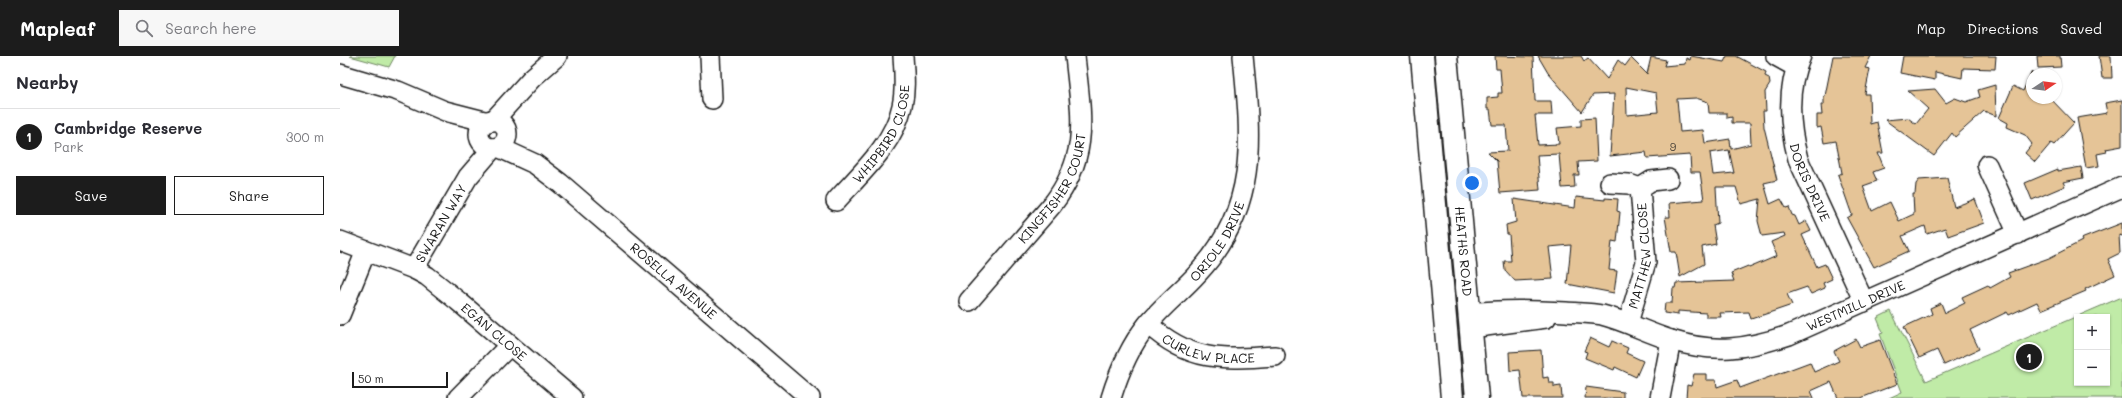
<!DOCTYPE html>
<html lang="en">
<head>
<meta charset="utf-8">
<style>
	body { margin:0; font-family:Mali,sans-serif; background:#f7f7f7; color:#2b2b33 }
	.controls { position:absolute; right:12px; bottom:12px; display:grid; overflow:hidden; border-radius:0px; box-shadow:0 1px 3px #0004 }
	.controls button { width:36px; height:36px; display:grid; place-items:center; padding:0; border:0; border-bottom:1px solid #e1e1e2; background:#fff; color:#2b2b33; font:20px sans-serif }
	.compass { position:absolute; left:1686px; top:12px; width:36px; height:36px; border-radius:50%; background:#fff; box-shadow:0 1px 3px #0004; rotate:77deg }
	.scale { position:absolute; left:12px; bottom:10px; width:96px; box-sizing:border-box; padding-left:4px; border:2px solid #1c1c1c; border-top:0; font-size:11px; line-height:14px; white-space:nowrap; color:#1c1c1c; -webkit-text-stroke:3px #fff; paint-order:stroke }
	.you { position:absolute; left:1132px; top:127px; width:14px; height:14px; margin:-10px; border:3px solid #fff; border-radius:50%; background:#1a73e8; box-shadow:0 0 0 6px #1a73e833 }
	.badge { display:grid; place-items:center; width:26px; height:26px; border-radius:50%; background:#1c1c1c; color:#fff; font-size:13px; font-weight:700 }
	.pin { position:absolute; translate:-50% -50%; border:2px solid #fff; box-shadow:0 1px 4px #0006 }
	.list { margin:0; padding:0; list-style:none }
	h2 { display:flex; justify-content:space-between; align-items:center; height:52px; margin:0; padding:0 16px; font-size:17px }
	h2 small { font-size:13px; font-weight:400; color:#7c7c81 }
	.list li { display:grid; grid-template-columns:26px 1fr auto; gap:12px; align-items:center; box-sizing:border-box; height:56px; padding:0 16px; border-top:1px solid #e1e1e2 }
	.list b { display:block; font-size:15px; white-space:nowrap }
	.list p { margin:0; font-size:13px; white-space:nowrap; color:#7c7c81 }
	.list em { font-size:13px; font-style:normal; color:#7c7c81 }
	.actions { display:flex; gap:8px; padding:12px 16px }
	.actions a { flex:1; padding:9px 0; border:1px solid #1c1c1c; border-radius:0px; text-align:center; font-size:14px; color:#1c1c1c }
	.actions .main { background:#1c1c1c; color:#fff }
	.icon { flex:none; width:22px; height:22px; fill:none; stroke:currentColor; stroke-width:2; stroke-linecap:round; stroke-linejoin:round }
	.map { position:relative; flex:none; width:1782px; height:342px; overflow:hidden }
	header { display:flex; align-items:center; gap:24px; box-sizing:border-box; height:56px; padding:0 20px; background:#1c1c1c; color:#fff }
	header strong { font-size:19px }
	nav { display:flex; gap:22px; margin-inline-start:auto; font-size:14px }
	.search { width:280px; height:36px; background:#f7f7f7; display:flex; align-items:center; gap:10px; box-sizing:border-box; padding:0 14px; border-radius:0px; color:#7c7c81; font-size:15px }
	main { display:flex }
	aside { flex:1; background:#fff }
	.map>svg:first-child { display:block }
</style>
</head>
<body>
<header>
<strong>Mapleaf</strong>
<div class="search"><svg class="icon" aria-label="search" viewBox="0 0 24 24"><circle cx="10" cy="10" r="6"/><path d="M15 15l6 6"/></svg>Search here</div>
<nav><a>Map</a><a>Directions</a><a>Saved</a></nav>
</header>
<main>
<aside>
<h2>Nearby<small></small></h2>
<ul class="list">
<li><span class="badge">1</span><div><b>Cambridge Reserve</b><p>Park</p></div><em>300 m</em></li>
</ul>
<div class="actions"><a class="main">Save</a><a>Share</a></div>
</aside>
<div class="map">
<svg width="1782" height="342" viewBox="0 0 1782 342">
	<rect width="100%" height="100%" fill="#fff"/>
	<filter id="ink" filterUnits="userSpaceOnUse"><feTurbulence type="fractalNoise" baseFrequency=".025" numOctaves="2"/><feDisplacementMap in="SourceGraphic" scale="8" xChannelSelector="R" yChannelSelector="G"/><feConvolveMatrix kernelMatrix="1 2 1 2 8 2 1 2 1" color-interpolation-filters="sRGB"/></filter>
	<g filter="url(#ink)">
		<g fill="#c0eba7" stroke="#6e8462" fill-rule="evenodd">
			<polygon points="10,0 55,0 49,11"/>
			<path d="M1782 241V342H1549L1562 336 1540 278 1543 277 1537 262 1551 255 1586 325ZM1737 261H1767V327H1737Z"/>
		</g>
		<g fill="#e5c497" stroke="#1c1c1c" fill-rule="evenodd">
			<polygon points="1155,0 1193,1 1195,45 1211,45 1212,59 1195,59 1198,89 1219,88 1217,72 1241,70 1241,63 1255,62 1257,105 1238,106 1239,119 1234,119 1235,131 1222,132 1219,98 1197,99 1200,134 1160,137 1157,105 1148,96 1168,95 1166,69 1152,69 1150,53 1147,53 1147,42 1158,41 1158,37 1162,37 1160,13 1156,13"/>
			<path d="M1198 0H1241L1244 5 1248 2 1267 23 1278 4 1285 10 1291 2 1307 18 1311 1 1326 4 1324 10 1345 8 1346 2 1350 4 1351 0 1384 6 1387 0H1396L1426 16 1425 20 1429 22 1430 28 1425 36 1426 55H1423L1424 71 1437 124 1424 127 1430 148 1441 143 1446 152 1449 151 1452 159 1455 160 1459 169 1466 165 1471 175 1462 179 1477 211 1485 208 1492 223 1483 227 1485 232 1471 238 1467 231 1447 238 1452 249 1411 263 1409 256 1380 257 1381 261H1366V257L1338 255V259L1324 257 1325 247H1332L1333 232H1335L1336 227 1394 225 1391 217 1408 210 1409 212 1437 200 1431 186 1445 180 1444 177 1422 180 1418 165 1420 143 1401 148 1396 131H1376L1378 167 1373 169 1376 188 1362 191 1364 208 1340 221 1336 196H1331L1325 161H1330L1329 147 1364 144 1360 116H1351L1350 99 1307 102 1306 96 1270 100 1274 38 1253 39 1242 56 1208 17ZM1286 31 1316 37 1318 56 1287 59ZM1356 42 1368 46 1369 57H1387V62L1392 61V67H1410L1411 88 1391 93 1390 83 1365 87 1363 74 1340 76 1337 43ZM1389 94 1394 117 1373 119 1370 97Z"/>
			<polygon points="1493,0 1531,0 1525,12 1530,13 1525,38 1529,38 1530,68 1537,66 1543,97 1538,97 1544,112 1533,116 1537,125 1523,130 1532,155 1550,146 1559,165 1574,158 1573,138 1575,138 1576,128 1579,124 1607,122 1614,151 1635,143 1644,167 1608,180 1605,172 1587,178 1585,170 1562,180 1569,195 1534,211 1507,162 1512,159 1498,119 1502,117 1496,85 1484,87 1481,71 1477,72 1477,59 1482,59 1481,49 1484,49 1484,40 1485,40"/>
			<polygon points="1563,0 1656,0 1655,13 1623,12 1622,22 1595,16 1595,24 1560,17"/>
			<polygon points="1697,0 1720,0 1721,11 1698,12"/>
			<polygon points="1759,0 1771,0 1772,22 1762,22"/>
			<polygon points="1692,15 1692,42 1710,42 1734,67 1714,89 1711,87 1695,106 1685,97 1692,88 1685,79 1667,71 1668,67 1659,62 1673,30 1683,35"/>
			<polygon points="1655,29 1656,60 1644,55 1615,81 1612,77 1594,100 1545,64 1568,62 1576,68 1588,53 1568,35 1595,33 1606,47 1615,42 1626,46 1640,41 1638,34"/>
			<polygon points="1782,44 1782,90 1766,93 1767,96 1757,98 1759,110 1746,112 1737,62 1767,57 1765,47"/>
			<polygon points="1741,111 1743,122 1723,126 1725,130 1692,144 1685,127 1718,113 1718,115"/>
			<polygon points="1236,141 1265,144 1265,142 1278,143 1277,155 1280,156 1277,186 1272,185 1269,214 1277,215 1274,237 1227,228 1231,189 1209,191 1213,223 1175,225 1165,214 1164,205 1171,205 1169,178 1167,178 1166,169 1176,166 1174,143 1235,152"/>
			<polygon points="1782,167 1782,180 1779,179 1780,197 1768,203 1775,219 1745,233 1746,235 1701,254 1697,246 1669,259 1667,256 1630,274 1639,293 1604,309 1597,294 1579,302 1564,271 1592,258 1590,252 1601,247 1605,257 1625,247 1622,241 1648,229 1650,232 1670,221 1668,217 1709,202 1742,185 1741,183"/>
			<polygon points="1250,282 1269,291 1272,285 1288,292 1286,297 1303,305 1296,321 1275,311 1274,314 1245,302 1247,296 1244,295"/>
			<polygon points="1516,283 1520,291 1540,284 1557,328 1521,342 1498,342 1491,326 1471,335 1474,342 1346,342 1347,329 1351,330 1354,318 1366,318 1366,324 1376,324 1377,331 1397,324 1400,332 1470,306 1474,316 1499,305 1494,295"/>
			<polygon points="1201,294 1203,322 1208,321 1209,327 1214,327 1214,331 1221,330 1222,342 1183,342 1180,314 1170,315 1169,296"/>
			<polygon points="1246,331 1283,336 1283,342 1245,342"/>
		</g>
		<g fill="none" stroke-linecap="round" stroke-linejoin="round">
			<g stroke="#1c1c1c" stroke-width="22">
				<g id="minor">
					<polyline points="370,0 372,43"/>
					<polyline points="1436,0 1456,11"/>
					<path id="s1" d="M1461 0C1446 33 1449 69 1458 103L1524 246"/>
					<polyline points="0,18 58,35 105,55 148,66"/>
					<circle cx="153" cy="78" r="14"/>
					<polyline points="153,65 192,22 217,0"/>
					<path id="s2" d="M158 91 195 108 220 127 470 342"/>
					<polyline points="1647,109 1678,178"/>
					<polyline points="1270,127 1289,128 1300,132"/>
					<polyline points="1300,132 1311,125 1328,123"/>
					<path id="s3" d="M496 145C521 117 554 88 562 50 566 33 564 16 563 0"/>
					<path id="s4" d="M0 185 74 213 87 220 118 245 232 342"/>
					<path id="s5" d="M74 213 128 121 153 92"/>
					<path id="s6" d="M629 245 712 149C751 98 741 59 735 0"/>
					<path id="s7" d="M1129 257C1163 253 1193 254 1226 256 1238 257 1251 257 1262 259 1286 265 1307 277 1331 284 1374 298 1407 293 1449 279L1782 131"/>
					<polyline points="0,259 26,195"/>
					<path id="s8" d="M1288 267 1306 206 1300 132"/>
					<path id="s9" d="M808 268C849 306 882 304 935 300"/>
					<polyline points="1131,272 1206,262"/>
					<polyline points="118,342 170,289"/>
					<path id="s10" d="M771 342C779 316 790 290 807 269 822 250 842 235 858 217 919 151 911 82 903 0"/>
					<polyline points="1320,342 1331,284"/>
				</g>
			</g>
			<g stroke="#1c1c1c" stroke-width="25">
				<g id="major">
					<polyline points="1082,0 1112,342"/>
					<path id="s11" d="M1106 0 1137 342"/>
				</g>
			</g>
			<use href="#minor" stroke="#fff" stroke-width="19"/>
			<use href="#major" stroke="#fff" stroke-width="22"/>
		</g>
	</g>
	<g text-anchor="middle" stroke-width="4" stroke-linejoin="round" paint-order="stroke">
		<g font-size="11" fill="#4e463b">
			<text x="1333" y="95">9</text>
		</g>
		<g font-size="13" fill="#1c1c1c" stroke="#fff">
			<text dy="5" stroke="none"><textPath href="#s3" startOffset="83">WHIPBIRD CLOSE</textPath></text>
			<text dy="5" stroke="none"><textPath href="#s1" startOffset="131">DORIS DRIVE</textPath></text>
			<text dy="5" stroke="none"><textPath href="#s6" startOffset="142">KINGFISHER COURT</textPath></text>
			<text dy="5" stroke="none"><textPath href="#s5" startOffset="53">SWARAN WAY</textPath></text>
			<text dy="5" stroke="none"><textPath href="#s10" startOffset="192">ORIOLE DRIVE</textPath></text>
			<text dy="5" stroke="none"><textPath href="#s11" startOffset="196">HEATHS ROAD</textPath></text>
			<text dy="5" stroke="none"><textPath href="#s8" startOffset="69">MATTHEW CLOSE</textPath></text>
			<text dy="5" stroke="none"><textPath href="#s2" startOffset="222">ROSELLA AVENUE</textPath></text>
			<text dy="5" stroke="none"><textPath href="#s7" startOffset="400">WESTMILL DRIVE</textPath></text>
			<text dy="5" stroke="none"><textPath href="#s4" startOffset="181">EGAN CLOSE</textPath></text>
			<text dy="5" stroke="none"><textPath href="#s9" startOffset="68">CURLEW PLACE</textPath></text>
		</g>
	</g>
</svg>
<div class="controls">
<button>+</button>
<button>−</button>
</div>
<svg class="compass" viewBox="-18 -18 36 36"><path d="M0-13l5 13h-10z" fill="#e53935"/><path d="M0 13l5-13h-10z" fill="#7c7c81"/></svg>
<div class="scale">50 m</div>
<div class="you"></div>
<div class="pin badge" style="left:1689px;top:301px">1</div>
</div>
</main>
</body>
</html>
